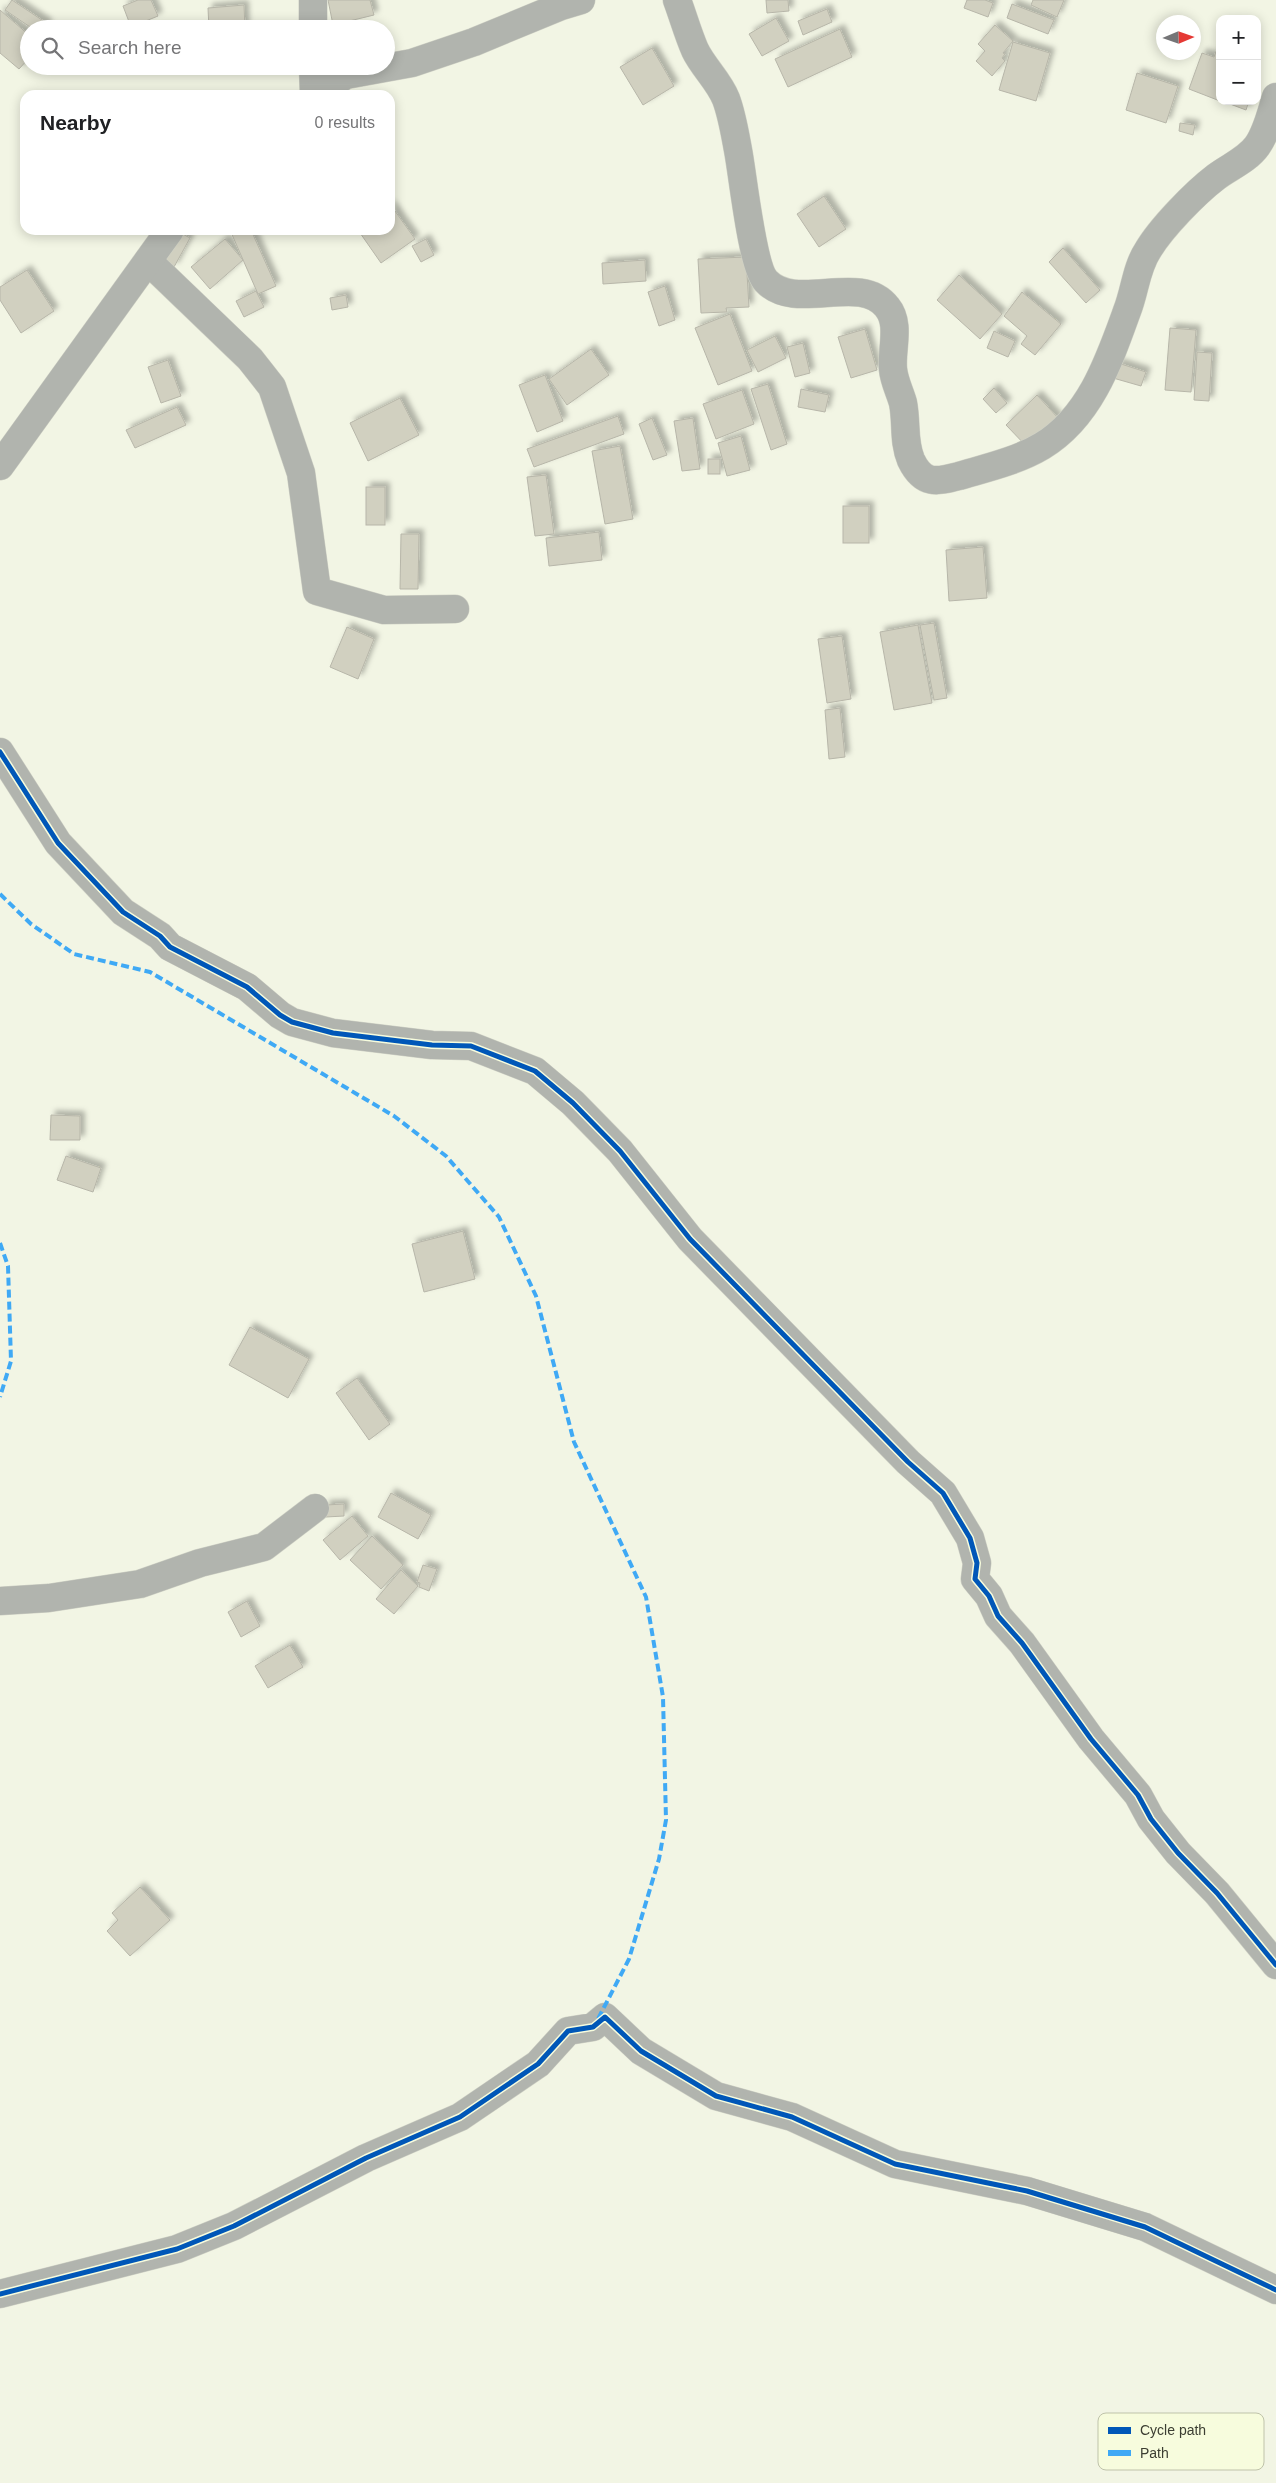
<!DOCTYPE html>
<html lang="en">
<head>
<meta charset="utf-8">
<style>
	body { margin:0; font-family:Arial,sans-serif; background:#f6f6f6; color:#202124 }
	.controls { position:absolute; right:15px; top:15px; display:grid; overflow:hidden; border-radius:10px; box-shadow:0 2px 12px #0003 }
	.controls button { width:45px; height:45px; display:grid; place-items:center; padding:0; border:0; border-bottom:1px solid #e0e0e0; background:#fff; color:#202124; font:25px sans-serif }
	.compass { position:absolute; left:1156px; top:15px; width:45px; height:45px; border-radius:50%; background:#fff; box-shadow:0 2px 12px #0003; rotate:88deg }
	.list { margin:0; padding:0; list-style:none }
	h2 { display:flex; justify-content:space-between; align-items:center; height:65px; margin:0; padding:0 20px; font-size:21px }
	h2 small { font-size:16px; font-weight:400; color:#757577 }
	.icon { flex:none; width:28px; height:28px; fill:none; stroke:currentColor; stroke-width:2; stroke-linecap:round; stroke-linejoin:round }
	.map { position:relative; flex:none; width:1276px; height:2483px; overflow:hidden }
	.search { position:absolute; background:#fff; box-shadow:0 2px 12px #0003; left:20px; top:20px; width:375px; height:55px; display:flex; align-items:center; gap:12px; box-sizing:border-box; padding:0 18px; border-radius:28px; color:#757577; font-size:19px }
	.panel { position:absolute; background:#fff; box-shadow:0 2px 12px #0003; left:20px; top:90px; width:375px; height:145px; border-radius:15px }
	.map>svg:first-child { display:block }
</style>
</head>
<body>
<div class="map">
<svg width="1276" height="2483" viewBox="0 0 1276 2483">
	<defs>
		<filter id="shadow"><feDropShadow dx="4.5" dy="-4.5" stdDeviation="2.5" flood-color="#0004"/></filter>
	</defs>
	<rect width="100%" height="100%" fill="#f2f5e4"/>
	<g fill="#d1d0c0" stroke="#b7b6a9" filter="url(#shadow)">
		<polygon points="12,0 48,24 45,29 33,29 5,10"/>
		<polygon points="138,0 151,0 158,16 131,27 123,6"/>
		<polygon points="328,0 370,0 374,15 333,25"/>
		<polygon points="766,0 788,0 789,11 767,13"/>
		<polygon points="967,0 985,0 993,3 988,17 964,8"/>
		<polygon points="1033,0 1064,0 1057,17 1031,5"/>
		<polygon points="1012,4 1054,20 1048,34 1007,18"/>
		<polygon points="244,5 245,29 209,29 208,8"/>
		<polygon points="827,9 832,22 803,35 798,21"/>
		<polygon points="0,10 29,35 29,58 19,69 0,53"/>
		<polygon points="776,18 789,41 762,56 749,34"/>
		<polygon points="995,25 1013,41 1003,53 1005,54 1002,58 1005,61 992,76 976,61 985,51 978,44"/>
		<polygon points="840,29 852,57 788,87 775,59"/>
		<polygon points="1013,42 1050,53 1036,101 999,90"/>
		<polygon points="1218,46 1220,47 1220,101 1189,89 1202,53 1214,57"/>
		<polygon points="652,48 674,86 643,105 620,67"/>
		<polygon points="1137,73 1178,86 1166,123 1126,110"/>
		<polygon points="1222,101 1249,101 1246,110"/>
		<polygon points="1180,123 1195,125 1193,135 1179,131"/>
		<polygon points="824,196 846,229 819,247 797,214"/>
		<polygon points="390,204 415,239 381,263 358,230 390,230"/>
		<polygon points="230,230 251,230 276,286 258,294"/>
		<polygon points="179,232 190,238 174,267 163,261"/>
		<polygon points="225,239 243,260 210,289 191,267"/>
		<polygon points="426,239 434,255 421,262 412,246"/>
		<polygon points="1063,248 1100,290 1086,303 1049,262"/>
		<polygon points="746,257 749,307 726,308 727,312 701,313 698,259"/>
		<polygon points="645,260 646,281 603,284 602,263"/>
		<polygon points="27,270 54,311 21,333 0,300 0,287"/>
		<polygon points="959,275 1002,314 980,339 937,300"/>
		<polygon points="665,286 675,320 659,326 648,292"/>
		<polygon points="256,291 264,307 244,317 236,301"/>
		<polygon points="1022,292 1061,324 1035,355 1021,344 1027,336 1004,316"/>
		<polygon points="346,295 348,307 332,310 330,298"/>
		<polygon points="730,314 752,371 718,385 695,328"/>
		<polygon points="1170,328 1196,330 1191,392 1165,390"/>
		<polygon points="865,329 877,370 851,378 838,337"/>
		<polygon points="994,331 1015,341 1008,357 987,348"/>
		<polygon points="775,336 786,358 758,372 747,350"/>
		<polygon points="803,343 810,373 795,377 787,347"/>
		<polygon points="591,349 609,375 567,405 549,379"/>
		<polygon points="1197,352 1212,353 1209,401 1194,400"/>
		<polygon points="168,360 181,396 161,403 148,367"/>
		<polygon points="1118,363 1146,372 1141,386 1113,378"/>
		<polygon points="545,375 563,421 537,432 519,385"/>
		<polygon points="768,384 787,444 771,450 751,389"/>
		<polygon points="994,388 1007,403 996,413 983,399"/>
		<polygon points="801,389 829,395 825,412 798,407"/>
		<polygon points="742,390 754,424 716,439 703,404"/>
		<polygon points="1037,395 1059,419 1029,449 1006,425"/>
		<polygon points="400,398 419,435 368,461 350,423"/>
		<polygon points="177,407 186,425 135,448 126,430"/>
		<polygon points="618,416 624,434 534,467 527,449"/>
		<polygon points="652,418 667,455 653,460 639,424"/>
		<polygon points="693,418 700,469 682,471 674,421"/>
		<polygon points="741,436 750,470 727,476 718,443"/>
		<polygon points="620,446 633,519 605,524 592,451"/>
		<rect x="708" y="459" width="12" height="15"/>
		<polygon points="546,475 554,534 535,536 527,477"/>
		<rect x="366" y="487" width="19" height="38"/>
		<rect x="843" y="506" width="26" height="37"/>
		<polygon points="599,532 602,560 549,566 546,538"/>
		<polygon points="401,534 419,534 418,589 400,589"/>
		<polygon points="983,547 987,598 949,601 946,550"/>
		<polygon points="934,623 947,698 934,700 920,625"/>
		<polygon points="918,625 932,703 894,710 880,632"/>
		<polygon points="347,627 374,639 358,679 330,667"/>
		<polygon points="842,636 851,699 827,703 818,639"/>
		<polygon points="840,708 845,757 829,759 825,710"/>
		<polygon points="51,1115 80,1116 80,1140 50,1140"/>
		<polygon points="66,1156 101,1168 93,1192 57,1180"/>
		<polygon points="463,1231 475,1279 424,1292 412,1244"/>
		<polygon points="250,1327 309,1359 288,1398 229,1365"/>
		<polygon points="357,1378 390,1424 369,1440 336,1393"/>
		<polygon points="391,1493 431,1515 418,1539 378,1517"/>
		<polygon points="344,1504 344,1516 326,1517 325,1505"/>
		<polygon points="352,1516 368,1536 340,1560 323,1540"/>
		<polygon points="372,1536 403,1565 381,1589 350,1560"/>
		<polygon points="423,1565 437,1569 429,1591 419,1587 420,1583 417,1582"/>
		<polygon points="401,1570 418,1586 394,1614 376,1599"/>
		<polygon points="247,1601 260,1626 241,1637 228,1612"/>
		<polygon points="290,1645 303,1667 268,1688 255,1666"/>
		<polygon points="140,1887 170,1920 130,1956 107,1931 118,1920 112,1913"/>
	</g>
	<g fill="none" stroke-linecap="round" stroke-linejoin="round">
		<g stroke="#d0d2c6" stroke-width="29">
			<g id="minor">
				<polyline points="313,0 313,29"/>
				<path d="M677 0C683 16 688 34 695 50 703 67 719 81 726 99 732 115 735 134 738 150 743 176 752 266 766 281 796 313 860 272 887 307 901 324 891 349 893 369 894 381 900 392 903 403 907 423 903 441 911 460 923 485 936 482 959 476 986 468 1017 461 1042 446 1090 417 1109 361 1127 311 1135 291 1136 268 1148 250 1161 228 1195 193 1216 177 1229 167 1247 160 1257 146 1267 132 1271 113 1276 97"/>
				<polyline points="313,66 314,95"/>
				<polyline points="314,95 346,75 412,63 474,42 561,6 581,0"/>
				<polyline points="148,261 250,359 272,387 301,473 317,591 384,610 455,609"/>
				<polyline points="0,466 170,230"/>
				<polyline points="0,752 58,843 123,912 160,936 170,947 247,987 280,1015 292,1022 333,1033 432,1045 471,1046 535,1071 573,1103 620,1151 690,1239 908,1462 943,1493 970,1538 977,1563 975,1579 989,1596 998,1616 1022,1643 1091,1739 1138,1795 1151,1819 1178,1853 1217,1893 1276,1965"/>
				<polyline points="0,1601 49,1598 140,1584 200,1563 264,1547 315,1508"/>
				<polyline points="0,2294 177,2249 234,2226 366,2158 460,2117 538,2064 568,2031 593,2027 605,2017 641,2051 716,2096 792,2117 895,2164 1027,2191 1145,2227 1276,2290"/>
			</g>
		</g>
		<use href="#minor" stroke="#b1b4ae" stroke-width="28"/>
		<g stroke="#3fa9f5" stroke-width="4" stroke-dasharray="8 4" stroke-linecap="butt">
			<polyline points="0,894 31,924 74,954 150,972 394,1116 446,1156 499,1217 536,1296 574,1442 646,1597 663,1697 666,1820 659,1859 629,1959 598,2019"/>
			<polyline points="0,1243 8,1266 11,1361 0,1397"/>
		</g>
		<g stroke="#f7fcdd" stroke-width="8">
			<g id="cycleway">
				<polyline points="0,752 58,843 123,912 160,936 170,947 247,987 280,1015 292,1022 333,1033 432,1045 471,1046 535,1071 573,1103 620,1151 690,1239 908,1462 943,1493 970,1538 977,1563 975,1579 989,1596 998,1616 1022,1643 1091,1739 1138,1795 1151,1819 1178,1853 1217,1893 1276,1965"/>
				<polyline points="0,2294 177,2249 234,2226 366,2158 460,2117 538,2064 568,2031 593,2027 605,2017 641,2051 716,2096 792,2117 895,2164 1027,2191 1145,2227 1276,2290"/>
			</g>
		</g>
		<use href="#cycleway" stroke="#0057b8" stroke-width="5"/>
	</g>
	<rect x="1098" y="2413" width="166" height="57" rx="8" fill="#f7fcdd" stroke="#bfc3aa" stroke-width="1"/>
	<rect x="1108" y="2427" width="23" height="7" fill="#0057b8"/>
	<rect x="1108" y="2450" width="23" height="6" fill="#3fa9f5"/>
	<g font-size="14" fill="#3c3e32">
		<text x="1140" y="2435">Cycle path</text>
		<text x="1140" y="2458">Path</text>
	</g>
</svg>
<div class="controls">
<button>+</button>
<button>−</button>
</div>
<svg class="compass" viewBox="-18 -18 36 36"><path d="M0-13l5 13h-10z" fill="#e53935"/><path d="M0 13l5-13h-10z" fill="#757577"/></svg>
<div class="search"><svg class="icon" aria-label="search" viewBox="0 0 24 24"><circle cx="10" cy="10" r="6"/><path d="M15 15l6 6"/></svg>Search here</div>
<section class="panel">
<h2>Nearby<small>0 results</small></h2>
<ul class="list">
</ul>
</section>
</div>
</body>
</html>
